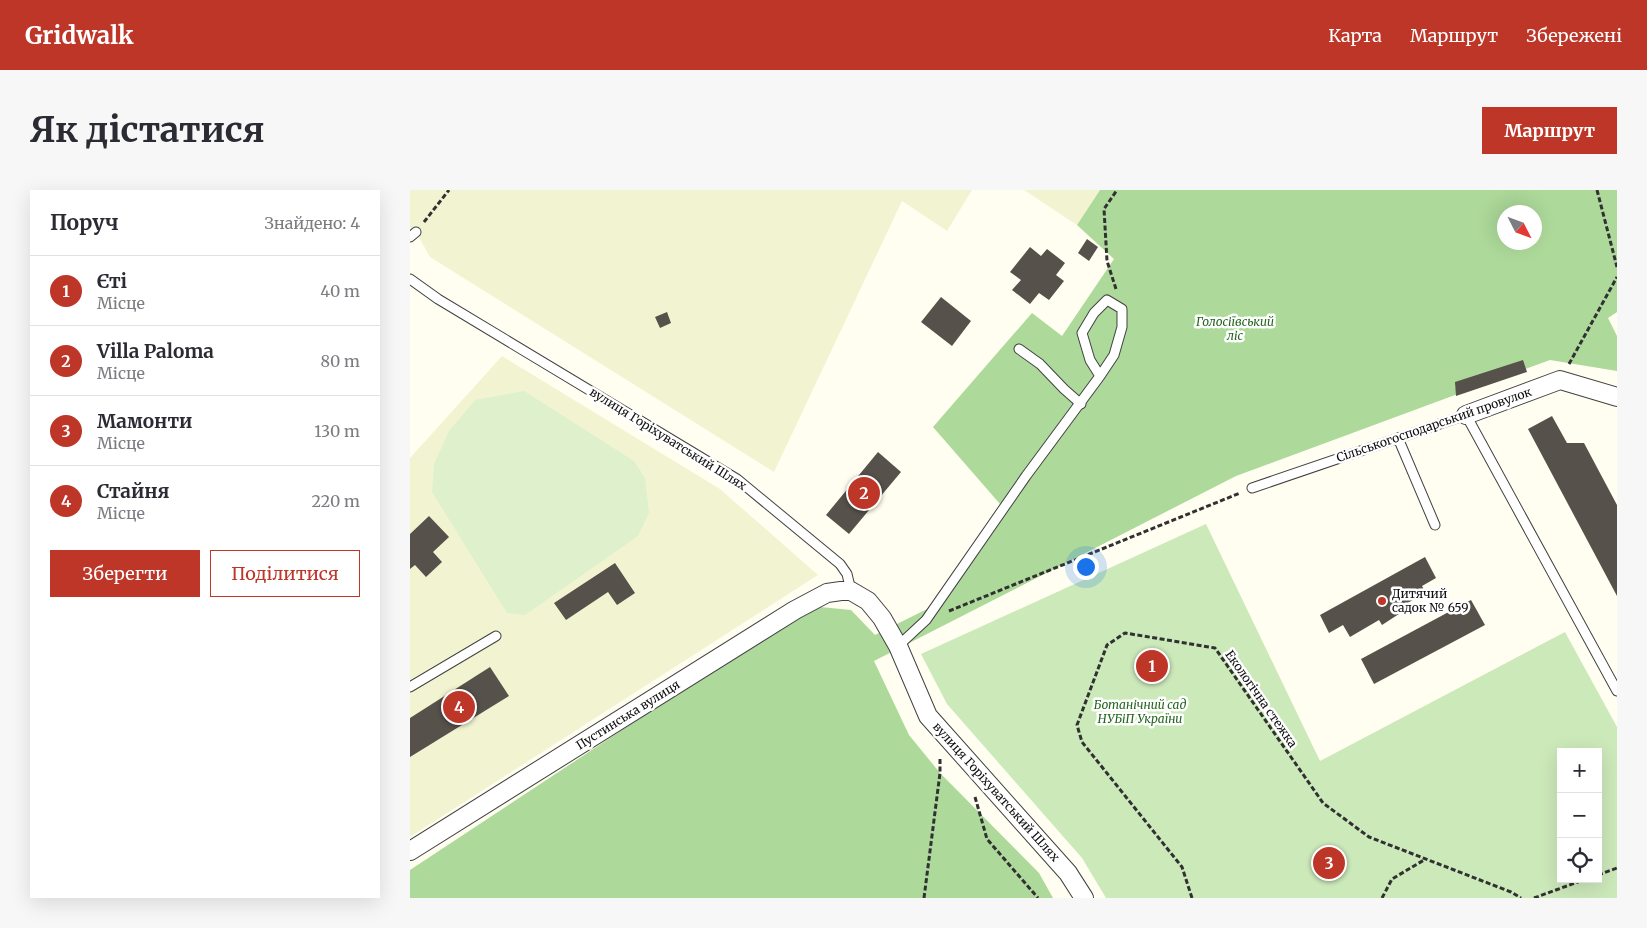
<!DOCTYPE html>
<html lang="uk">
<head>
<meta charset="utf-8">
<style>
	body { margin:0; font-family:Merriweather,serif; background:#f7f7f7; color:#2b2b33 }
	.controls { position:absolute; right:15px; bottom:15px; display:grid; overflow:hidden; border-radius:0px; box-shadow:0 5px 20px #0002 }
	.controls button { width:45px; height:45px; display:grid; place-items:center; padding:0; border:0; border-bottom:1px solid #e1e1e2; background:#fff; color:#2b2b33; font:25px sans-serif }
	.compass { position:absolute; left:1087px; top:15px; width:45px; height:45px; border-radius:50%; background:#fff; box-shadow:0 5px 20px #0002; rotate:132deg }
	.you { position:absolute; left:675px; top:376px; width:18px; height:18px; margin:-12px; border:4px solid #fff; border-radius:50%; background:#1a73e8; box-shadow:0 0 0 8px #1a73e833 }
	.badge { display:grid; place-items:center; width:32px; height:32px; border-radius:50%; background:#bd3628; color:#fff; font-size:16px; font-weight:700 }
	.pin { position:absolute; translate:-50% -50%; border:2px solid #fff; box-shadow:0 1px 5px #0006 }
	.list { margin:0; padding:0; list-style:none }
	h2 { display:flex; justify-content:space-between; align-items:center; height:65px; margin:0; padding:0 20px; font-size:21px }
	h2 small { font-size:16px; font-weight:400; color:#7c7c81 }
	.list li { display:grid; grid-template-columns:32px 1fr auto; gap:15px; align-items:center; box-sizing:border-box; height:70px; padding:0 20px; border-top:1px solid #e1e1e2 }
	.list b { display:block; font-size:19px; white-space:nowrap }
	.list p { margin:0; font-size:16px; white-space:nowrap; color:#7c7c81 }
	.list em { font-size:16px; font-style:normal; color:#7c7c81 }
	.actions { display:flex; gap:10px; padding:15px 20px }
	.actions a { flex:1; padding:11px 0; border:1px solid #bd3628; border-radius:0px; text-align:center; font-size:18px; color:#bd3628 }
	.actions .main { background:#bd3628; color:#fff }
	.icon { flex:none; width:28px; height:28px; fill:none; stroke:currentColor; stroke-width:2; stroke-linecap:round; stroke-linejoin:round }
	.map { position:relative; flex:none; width:1207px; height:708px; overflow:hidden; border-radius:0px }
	header { display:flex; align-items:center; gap:30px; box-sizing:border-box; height:70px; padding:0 25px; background:#bd3628; color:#fff }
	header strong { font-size:24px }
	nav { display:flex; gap:28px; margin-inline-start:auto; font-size:18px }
	.intro { display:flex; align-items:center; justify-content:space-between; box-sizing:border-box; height:120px; padding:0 30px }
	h1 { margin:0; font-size:35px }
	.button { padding:12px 22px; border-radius:0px; background:#bd3628; color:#fff; font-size:18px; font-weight:700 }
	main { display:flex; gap:30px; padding:0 30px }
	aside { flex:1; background:#fff; border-radius:0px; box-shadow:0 5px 20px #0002 }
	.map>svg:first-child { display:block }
</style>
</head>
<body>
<header>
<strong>Gridwalk</strong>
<nav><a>Карта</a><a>Маршрут</a><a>Збережені</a></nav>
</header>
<div class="intro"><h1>Як дістатися</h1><a class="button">Маршрут</a></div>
<main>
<aside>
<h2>Поруч<small>Знайдено: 4</small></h2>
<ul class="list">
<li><span class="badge">1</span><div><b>Єті</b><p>Місце</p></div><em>40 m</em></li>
<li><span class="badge">2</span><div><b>Villa Paloma</b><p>Місце</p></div><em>80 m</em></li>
<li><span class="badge">3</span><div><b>Мамонти</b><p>Місце</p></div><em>130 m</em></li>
<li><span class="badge">4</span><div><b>Стайня</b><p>Місце</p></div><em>220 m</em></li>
</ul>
<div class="actions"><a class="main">Зберегти</a><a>Поділитися</a></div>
</aside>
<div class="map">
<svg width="1207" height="708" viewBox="0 0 1207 708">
	<rect width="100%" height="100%" fill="#fffef0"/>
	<g fill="#f2f4d1">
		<polygon points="0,0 562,0 537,41 492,11 364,282 20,67 6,42 0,37"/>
		<polygon points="614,0 690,0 667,35"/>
		<polygon points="92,166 310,299 408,385 0,647 0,268"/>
	</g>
	<path fill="#cce9ba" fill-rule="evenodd" d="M796 334 910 571 1155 442 1207 537V708H696L672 668 537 514 511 464ZM1151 562H1188V689H1151Z"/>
	<path fill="#add99a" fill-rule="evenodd" d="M690 0H1207V122L1198 128 1207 146V181L1140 170 826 286 464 471 499 545 530 583 629 683 643 708H0V680L400 416 441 420 465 445 523 416 590 314 523 237 622 123 652 146 704 69 667 35ZM1094 22H1124V52H1094Z"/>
	<polygon fill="#def0cc" points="114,201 224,271 235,288 239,323 228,346 115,425 97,423 22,302 24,274 39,241 65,210"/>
	<g fill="#57514b">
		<polygon points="677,49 688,57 679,71 668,63"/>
		<polygon points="620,57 631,66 637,59 655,73 646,85 654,91 639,110 629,103 620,114 602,100 611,90 600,82"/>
		<polygon points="531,107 561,131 542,156 511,132"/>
		<polygon points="257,122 261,133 250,138 245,127"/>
		<polygon points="1113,170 1117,182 1046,206 1045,192"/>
		<polygon points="1142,226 1157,253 1174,253 1207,315 1207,406 1118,239"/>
		<polygon points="468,262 491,282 439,344 416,325"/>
		<polygon points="19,326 39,347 23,362 32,372 16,387 5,375 0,379 0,344"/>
		<polygon points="1015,367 1026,388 1012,396 1016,403 990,417 992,422 972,435 969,430 940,447 933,435 919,443 910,425"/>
		<polygon points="205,373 225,403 207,415 198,402 156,430 144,413"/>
		<polygon points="1061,410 1075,435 964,494 951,469"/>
		<polygon points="80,477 99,506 0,567 0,528"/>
	</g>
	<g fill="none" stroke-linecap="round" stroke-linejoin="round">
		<g stroke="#424242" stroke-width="11">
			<g id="lane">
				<polyline points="0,47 6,42"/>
				<polyline points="0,89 28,109 327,289 430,374 437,384 441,401"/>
				<polyline points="609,159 630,174 654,199 671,214"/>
				<polyline points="988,248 1025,335"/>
				<polyline points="842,298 1056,225 1207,501"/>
				<polyline points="488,456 516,430 616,286 690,186 704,165 712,137 712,119 697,110 684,123 672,143 680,170 690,186"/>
				<polyline points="0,497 86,446"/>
			</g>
		</g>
		<g stroke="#424242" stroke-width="20">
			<g id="street">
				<polyline points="1056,225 1150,190 1207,207"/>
				<polyline points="0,661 385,420 417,403 431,401 441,401 458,411 472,428 488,456 518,526 658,683 674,708"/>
			</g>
		</g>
		<g stroke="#313131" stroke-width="3" stroke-dasharray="5 2.5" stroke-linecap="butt">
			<polyline points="1187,0 1207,77"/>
			<polyline points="14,32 39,0"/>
			<polyline points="706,99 697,71 694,19 707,0"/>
			<polyline points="1159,174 1207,87"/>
			<polyline points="539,421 830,303"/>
			<polyline points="565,607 577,649 628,708"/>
			<polyline points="1188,685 1207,678"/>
			<polyline points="514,708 530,583 530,567"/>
			<polyline points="782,708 772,677 672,552 667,535 697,455 715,443 805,458 913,613 959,647 1101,702 1111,708"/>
			<polyline points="972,708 982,689 1014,670"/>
			<polyline points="1124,708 1176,689"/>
		</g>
		<use href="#lane" stroke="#fff" stroke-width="9"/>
		<use href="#street" stroke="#fff" stroke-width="18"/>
	</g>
	<circle fill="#bd3628" stroke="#fff" stroke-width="2" cx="972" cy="411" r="5"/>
	<g text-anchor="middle" stroke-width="5" stroke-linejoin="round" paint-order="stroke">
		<g font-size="12" font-style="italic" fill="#24661f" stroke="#fff">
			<text x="825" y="136">Голосіївський<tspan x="825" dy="14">ліс</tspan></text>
			<text x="730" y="519">Ботанічний сад<tspan x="730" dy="14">НУБіП України</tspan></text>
		</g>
		<g font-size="12" fill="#0f0f0f" stroke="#fff">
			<text transform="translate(1024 235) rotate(-19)" y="4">Сільськогосподарський провулок</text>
			<text transform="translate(258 249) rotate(32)" y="4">вулиця Горіхуватський Шлях</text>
			<text transform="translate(851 509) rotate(55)" y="4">Екологічна стежка</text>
			<text transform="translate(218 525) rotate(-32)" y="4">Пустинська вулиця</text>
			<text transform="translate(586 602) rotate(48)" y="4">вулиця Горіхуватський Шлях</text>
		</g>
		<g font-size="12" fill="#0f0f0f" stroke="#fff" text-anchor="start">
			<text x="982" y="408">Дитячий<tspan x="982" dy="14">садок № 659</tspan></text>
		</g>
	</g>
</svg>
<div class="controls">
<button>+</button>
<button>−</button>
<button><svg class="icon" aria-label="locate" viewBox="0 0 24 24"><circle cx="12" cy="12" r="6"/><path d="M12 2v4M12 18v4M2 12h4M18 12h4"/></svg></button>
</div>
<svg class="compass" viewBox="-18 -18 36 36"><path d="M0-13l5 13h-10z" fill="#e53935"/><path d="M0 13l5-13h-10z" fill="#7c7c81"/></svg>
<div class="you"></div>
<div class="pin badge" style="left:742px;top:476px">1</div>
<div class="pin badge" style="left:454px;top:303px">2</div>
<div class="pin badge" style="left:919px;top:673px">3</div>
<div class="pin badge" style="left:49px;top:517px">4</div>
</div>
</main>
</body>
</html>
